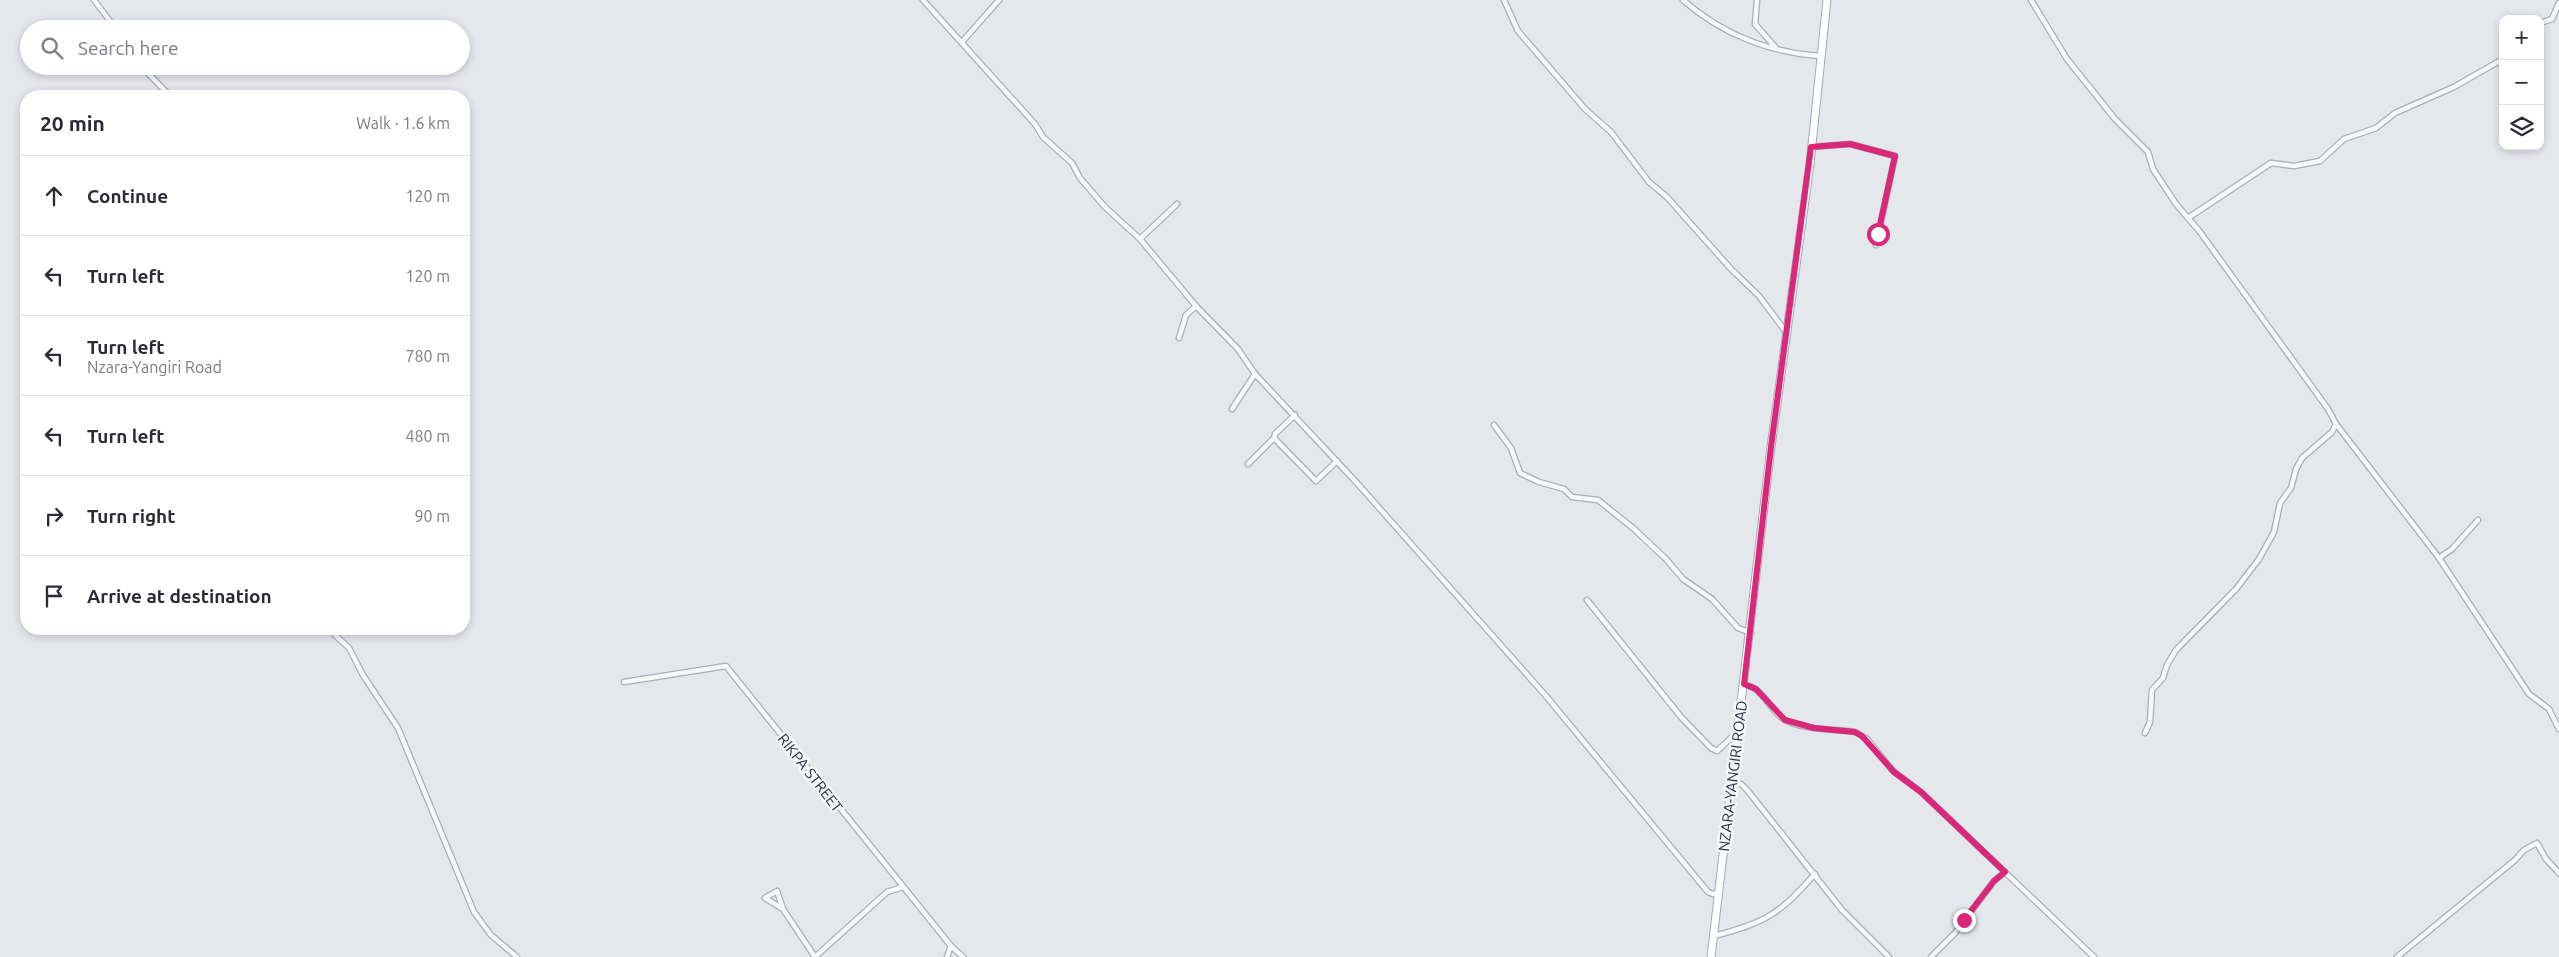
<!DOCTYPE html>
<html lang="en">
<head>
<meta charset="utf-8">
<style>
	body { margin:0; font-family:Ubuntu,sans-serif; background:#f7f7f7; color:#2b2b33 }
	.controls { position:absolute; right:15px; top:15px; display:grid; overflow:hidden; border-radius:10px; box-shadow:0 2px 8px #0003 }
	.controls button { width:45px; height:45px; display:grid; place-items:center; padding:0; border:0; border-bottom:1px solid #e1e1e2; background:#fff; color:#2b2b33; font:25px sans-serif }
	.stop { position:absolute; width:15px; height:15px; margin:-11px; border:4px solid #db2777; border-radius:50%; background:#fff }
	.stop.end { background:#db2777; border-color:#fff; box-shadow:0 1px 5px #0008 }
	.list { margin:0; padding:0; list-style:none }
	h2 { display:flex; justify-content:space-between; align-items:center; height:65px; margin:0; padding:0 20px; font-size:21px }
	h2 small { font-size:16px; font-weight:400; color:#7c7c81 }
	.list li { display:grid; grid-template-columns:32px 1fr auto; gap:15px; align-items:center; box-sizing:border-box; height:80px; padding:0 20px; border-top:1px solid #e1e1e2 }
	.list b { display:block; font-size:19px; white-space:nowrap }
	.list p { margin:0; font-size:16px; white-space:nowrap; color:#7c7c81 }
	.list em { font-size:16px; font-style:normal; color:#7c7c81 }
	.icon { flex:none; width:28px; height:28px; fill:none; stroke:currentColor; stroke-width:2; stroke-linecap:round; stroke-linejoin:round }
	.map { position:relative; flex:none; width:2559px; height:957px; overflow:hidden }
	.search { position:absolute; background:#fff; box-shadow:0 2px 8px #0003; left:20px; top:20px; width:450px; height:55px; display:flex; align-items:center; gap:12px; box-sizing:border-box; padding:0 18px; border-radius:28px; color:#7c7c81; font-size:19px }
	.panel { position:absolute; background:#fff; box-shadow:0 2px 8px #0003; left:20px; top:90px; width:450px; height:545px; border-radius:20px }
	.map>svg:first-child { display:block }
</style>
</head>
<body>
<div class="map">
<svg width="2559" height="957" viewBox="0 0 2559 957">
	<rect width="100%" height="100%" fill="#e4e7ec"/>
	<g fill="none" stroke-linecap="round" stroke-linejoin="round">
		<g stroke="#a9aeb7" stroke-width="7">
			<g id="street">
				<polyline points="94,0 116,29"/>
				<polyline points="923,0 1035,124 1043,137 1072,163 1080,178 1105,207 1140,239 1196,306 1238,349 1255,374 1357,483 1546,696 1708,892 1713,894 1718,893"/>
				<polyline points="1504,0 1518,31 1585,109 1611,132 1649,182 1667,197 1731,269 1759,296 1786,332"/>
				<path d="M1683 0C1722 34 1770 53 1821 56"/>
				<polyline points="1757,0 1755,24 1776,48"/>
				<polyline points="2031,0 2067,59 2115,119 2148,152 2153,169 2176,204 2200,232 2328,409 2336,424 2332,432 2302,458 2296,469 2291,488 2280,503 2274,532 2259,559 2236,589 2176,650 2167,665 2163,678 2152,690 2150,722 2145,733"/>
				<polyline points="2540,23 2552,19 2559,3"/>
				<polyline points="962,42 999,0"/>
				<polyline points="141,66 170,96"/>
				<polyline points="1811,147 1850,144 1895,156 1876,245"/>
				<polyline points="2188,218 2271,163 2294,166 2320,161 2344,139 2376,128 2395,113 2454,87 2503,59"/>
				<polyline points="1140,239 1177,204"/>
				<polyline points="1179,338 1186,315 1196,306"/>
				<polyline points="1232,409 1255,374"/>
				<polyline points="2336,424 2439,558 2529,694 2549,709 2559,729"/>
				<polyline points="1494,425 1511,448 1520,473 1539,482 1564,489 1572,497 1598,500 1633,528 1666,559 1683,579 1712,599 1738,628 1751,633"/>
				<polyline points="1274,438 1316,481 1337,461"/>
				<polyline points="1248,464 1274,438 1275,434 1295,415"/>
				<polyline points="2439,558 2452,549 2478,520"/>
				<polyline points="1587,600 1681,717 1711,748 1717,751 1732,737 1737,735"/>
				<polyline points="333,629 335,635 349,648 363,675 398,728 474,912 491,935 517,957"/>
				<polyline points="624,682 726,666 951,946 963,957"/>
				<path d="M1744 685C1764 687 1769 711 1785 720 1805 730 1833 729 1855 732L1867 739 1893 771 1921 792 2094 957"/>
				<polyline points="1733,781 1741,784 1748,791 1842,910 1889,957"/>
				<polyline points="783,909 765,898 777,891 783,909 815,957"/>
				<path d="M1714 936C1767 922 1778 915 1815 874"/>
				<polyline points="815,957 887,892 903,887"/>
				<polyline points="947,957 951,946"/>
				<polyline points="1931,957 1955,933 1994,881 2005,872"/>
				<polyline points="2397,957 2515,860 2524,850 2537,843 2546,859 2559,873"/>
			</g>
		</g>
		<g stroke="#a3abb8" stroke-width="9">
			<polyline id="primary" points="1711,957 1771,447 1810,164 1827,0"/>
		</g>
		<use href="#street" stroke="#f7f8fa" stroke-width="4.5"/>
		<use href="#primary" stroke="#fff" stroke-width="7"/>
	</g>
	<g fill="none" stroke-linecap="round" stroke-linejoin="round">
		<polyline stroke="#db2777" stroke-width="6" points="1878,234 1895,156 1850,144 1811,147 1771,447 1744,684 1756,689 1785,720 1814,728 1855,732 1862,736 1894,772 1921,792 2005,872 1994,881 1964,920"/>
	</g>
	<g text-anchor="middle" stroke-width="5" stroke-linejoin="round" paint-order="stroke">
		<g font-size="15" fill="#2b3445" stroke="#f4f6f9">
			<text transform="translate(810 773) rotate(52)" y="5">RIKPA STREET</text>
			<text transform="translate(1733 776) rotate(-83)" y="5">NZARA-YANGIRI ROAD</text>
		</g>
	</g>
</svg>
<div class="controls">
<button>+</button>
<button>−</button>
<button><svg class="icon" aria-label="layers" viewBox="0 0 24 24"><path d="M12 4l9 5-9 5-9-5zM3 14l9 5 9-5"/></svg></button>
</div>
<div class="stop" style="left:1878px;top:234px"></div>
<div class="stop end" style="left:1964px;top:920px"></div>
<div class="search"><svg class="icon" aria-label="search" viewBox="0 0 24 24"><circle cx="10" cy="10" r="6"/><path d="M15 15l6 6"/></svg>Search here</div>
<section class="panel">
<h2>20 min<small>Walk · 1.6 km</small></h2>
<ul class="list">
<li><svg class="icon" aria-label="ahead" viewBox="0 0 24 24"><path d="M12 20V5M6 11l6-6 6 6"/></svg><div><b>Continue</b></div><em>120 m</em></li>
<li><svg class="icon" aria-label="left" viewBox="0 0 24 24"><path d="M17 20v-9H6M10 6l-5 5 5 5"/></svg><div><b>Turn left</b></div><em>120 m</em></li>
<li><svg class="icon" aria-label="left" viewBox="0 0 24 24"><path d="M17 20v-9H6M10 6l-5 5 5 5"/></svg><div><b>Turn left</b><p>Nzara-Yangiri Road</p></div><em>780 m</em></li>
<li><svg class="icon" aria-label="left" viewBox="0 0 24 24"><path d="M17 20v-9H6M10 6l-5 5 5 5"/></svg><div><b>Turn left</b></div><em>480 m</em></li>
<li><svg class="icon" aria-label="right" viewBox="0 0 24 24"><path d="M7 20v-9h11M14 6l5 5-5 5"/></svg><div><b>Turn right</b></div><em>90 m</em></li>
<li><svg class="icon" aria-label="arrive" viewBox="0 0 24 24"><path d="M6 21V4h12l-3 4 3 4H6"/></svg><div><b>Arrive at destination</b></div></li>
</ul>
</section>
</div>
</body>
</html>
